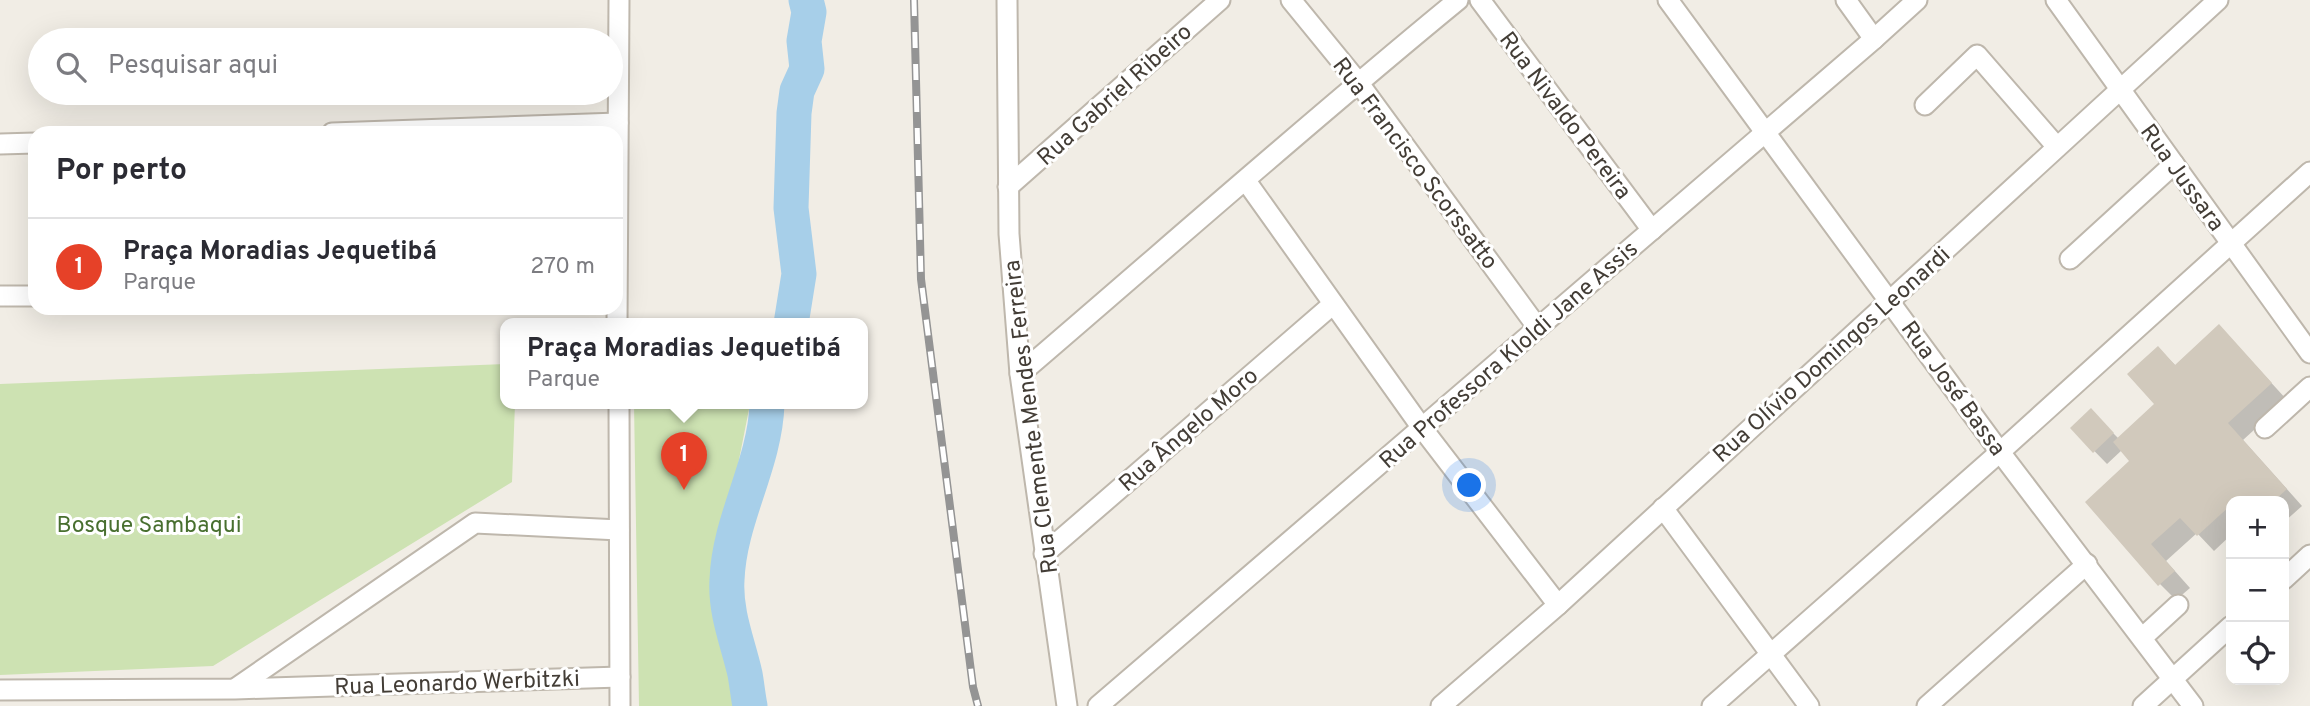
<!DOCTYPE html>
<html lang="pt">
<head>
<meta charset="utf-8">
<style>
	body { margin:0; font-family:Overpass,sans-serif; background:#f2f2f3; color:#2b2b33 }
	.controls { position:absolute; right:21px; bottom:21px; display:grid; overflow:hidden; border-radius:14px; box-shadow:0 7px 28px #0002 }
	.controls button { width:63px; height:63px; display:grid; place-items:center; padding:0; border:0; border-bottom:2px solid #e1e1e2; background:#fff; color:#2b2b33; font:35px sans-serif }
	.you { position:absolute; left:1470px; top:486px; width:24px; height:24px; margin:-18px; border:5px solid #fff; border-radius:50%; background:#1a73e8; box-shadow:0 0 0 10px #1a73e833 }
	.badge { display:grid; place-items:center; width:46px; height:46px; border-radius:50%; background:#e64128; color:#fff; font-size:23px; font-weight:700 }
	.pin { position:absolute; translate:-50% -58px; filter:drop-shadow(0 2px 4px #0008) }
	.pin::after { content:''; position:absolute; top:37px; width:24px; height:21px; background:inherit; clip-path:polygon(0 0,100% 0,50% 100%) }
	.popup { position:absolute; left:500px; top:318px; width:368px; height:91px; box-sizing:border-box; display:grid; place-content:center; border-radius:14px; background:#fff; filter:drop-shadow(0 2px 5px #0005); font-size:23px; white-space:nowrap; color:#7c7c81 }
	.popup b { font-size:26px; color:#2b2b33 }
	.popup::after { content:''; position:absolute; left:50%; top:100%; margin-left:-14px; border:14px solid transparent; border-top-color:#fff }
	.list { margin:0; padding:0; list-style:none }
	h2 { display:flex; justify-content:space-between; align-items:center; height:91px; margin:0; padding:0 28px; font-size:30px }
	h2 small { font-size:23px; font-weight:400; color:#7c7c81 }
	.list li { display:grid; grid-template-columns:46px 1fr auto; gap:21px; align-items:center; box-sizing:border-box; height:98px; padding:0 28px; border-top:2px solid #e1e1e2 }
	.list b { display:block; font-size:26px; white-space:nowrap }
	.list p { margin:0; font-size:23px; white-space:nowrap; color:#7c7c81 }
	.list em { font-size:23px; font-style:normal; color:#7c7c81 }
	.icon { flex:none; width:38px; height:38px; fill:none; stroke:currentColor; stroke-width:2; stroke-linecap:round; stroke-linejoin:round }
	.map { position:relative; flex:none; width:2310px; height:706px; overflow:hidden }
	.search { position:absolute; background:#fff; box-shadow:0 7px 28px #0002; left:28px; top:28px; width:595px; height:77px; display:flex; align-items:center; gap:18px; box-sizing:border-box; padding:0 24px; border-radius:38px; color:#7c7c81; font-size:26px }
	.panel { position:absolute; background:#fff; box-shadow:0 7px 28px #0002; left:28px; top:126px; width:595px; height:189px; border-radius:21px }
	.map>svg:first-child { display:block }
</style>
</head>
<body>
<div class="map">
<svg width="2310" height="706" viewBox="0 0 2310 706">
	<rect width="100%" height="100%" fill="#f1ede5"/>
	<g fill="#cde2b2">
		<polygon points="505,364 505,404 515,404 512,482 213,666 0,675 0,384"/>
		<polygon points="634,404 750,404 715,581 738,706 639,706"/>
	</g>
	<polygon fill="#0003" points="2235,343 2287,400 2243,440 2302,506 2284,522 2284,501 2231,501 2231,535 2214,551 2197,533 2166,561 2190,588 2176,600 2160,584 2132,461 2122,450 2107,464 2072,428 2091,411 2119,439 2157,404 2158,348 2176,366"/>
	<g fill="none" stroke-linecap="round" stroke-linejoin="round">
		<g stroke="#a7cfe9" stroke-width="35">
			<polyline points="791,324 799,274 791,208 794,113 797,91 807,69 804,41 809,12 806,0"/>
			<path d="M750 706C748 696 747 685 745 674 738 643 725 613 727 580 729 519 765 465 767 404"/>
		</g>
	</g>
	<g fill="#d1c9bc">
		<polygon points="2219,324 2272,383 2228,423 2287,489 2274,501 2231,501 2231,505 2197,536 2180,518 2151,544 2175,571 2158,586 2085,502 2129,461 2113,442 2154,404 2127,374 2158,346 2175,365"/>
		<polygon points="2091,408 2114,433 2093,453 2070,428"/>
	</g>
	<g fill="none" stroke-linecap="round" stroke-linejoin="round">
		<g stroke="#beb7ac" stroke-width="23">
			<g id="minor">
				<polyline points="1007,0 1009,234 1020,374 1067,706"/>
				<polyline points="1291,0 1358,82 1538,328"/>
				<polyline points="1480,0 1652,230"/>
				<polyline points="1668,0 2000,452 2193,706"/>
				<polyline points="1846,0 1874,39"/>
				<polyline points="2056,0 2310,353"/>
				<polyline points="1925,105 1977,55 2057,147"/>
				<polyline points="332,133 618,123"/>
				<polyline points="0,144 35,143"/>
				<polyline points="1246,181 1422,428 1558,605"/>
				<polyline points="1008,187 1220,0"/>
				<polyline points="2070,259 2174,164"/>
				<polyline points="0,296 35,296"/>
				<polyline points="617,324 619,0"/>
				<path d="M1020 374C1166 249 1309 122 1458 0"/>
				<polyline points="619,404 620,706"/>
				<polyline points="2265,428 2310,387"/>
				<polyline points="1663,508 1809,706"/>
				<polyline points="1044,554 1332,305"/>
				<polyline points="2284,579 2310,555"/>
				<polyline points="2142,638 2178,605"/>
				<polyline points="236,688 475,523 619,530"/>
				<polyline points="0,690 235,689 620,677"/>
				<polyline points="1098,706 1874,39 1917,0"/>
				<polyline points="1441,706 1558,605 2218,0"/>
				<polyline points="1712,706 2000,452 2310,172"/>
				<polyline points="1927,706 2087,564"/>
				<polyline points="2143,706 2231,626"/>
			</g>
		</g>
		<use href="#minor" stroke="#fff" stroke-width="19"/>
		<g stroke="#949494" stroke-width="8">
			<polyline id="rail" points="914,0 921,279 973,687 978,706"/>
		</g>
		<use href="#rail" stroke="#fff" stroke-width="5" stroke-dasharray="16" stroke-linecap="butt"/>
	</g>
	<g text-anchor="middle" stroke-width="6" stroke-linejoin="round" paint-order="stroke">
		<g font-size="23" fill="#433d36" stroke="#fff">
			<text transform="translate(1114 94) rotate(-42)" y="8">Rua Gabriel Ribeiro</text>
			<text transform="translate(1566 115) rotate(53)" y="8">Rua Nivaldo Pereira</text>
			<text transform="translate(1416 163) rotate(53)" y="8">Rua Francisco Scorssatto</text>
			<text transform="translate(2183 177) rotate(54)" y="8">Rua Jussara</text>
			<text transform="translate(1508 354) rotate(-41)" y="8">Rua Professora Kloldi Jane Assis</text>
			<text transform="translate(1831 354) rotate(-42)" y="8">Rua Olívio Domingos Leonardi</text>
			<text transform="translate(1954 388) rotate(54)" y="8">Rua José Bassa</text>
			<text transform="translate(1030 417) rotate(-97)" y="8">Rua Clemente Mendes Ferreira</text>
			<text transform="translate(1188 429) rotate(-41)" y="8">Rua Ângelo Moro</text>
			<text transform="translate(457 682) rotate(-2)" y="8">Rua Leonardo Werbitzki</text>
		</g>
		<g font-size="23" fill="#486f2f" stroke="#fff">
			<text x="149" y="532">Bosque Sambaqui</text>
		</g>
	</g>
</svg>
<div class="controls">
<button>+</button>
<button>−</button>
<button><svg class="icon" aria-label="locate" viewBox="0 0 24 24"><circle cx="12" cy="12" r="6"/><path d="M12 2v4M12 18v4M2 12h4M18 12h4"/></svg></button>
</div>
<div class="you"></div>
<div class="pin badge" style="left:684px;top:490px">1</div>
<div class="popup"><b>Praça Moradias Jequetibá</b>Parque</div>
<div class="search"><svg class="icon" aria-label="search" viewBox="0 0 24 24"><circle cx="10" cy="10" r="6"/><path d="M15 15l6 6"/></svg>Pesquisar aqui</div>
<section class="panel">
<h2>Por perto<small></small></h2>
<ul class="list">
<li><span class="badge">1</span><div><b>Praça Moradias Jequetibá</b><p>Parque</p></div><em>270 m</em></li>
</ul>
</section>
</div>
</body>
</html>
